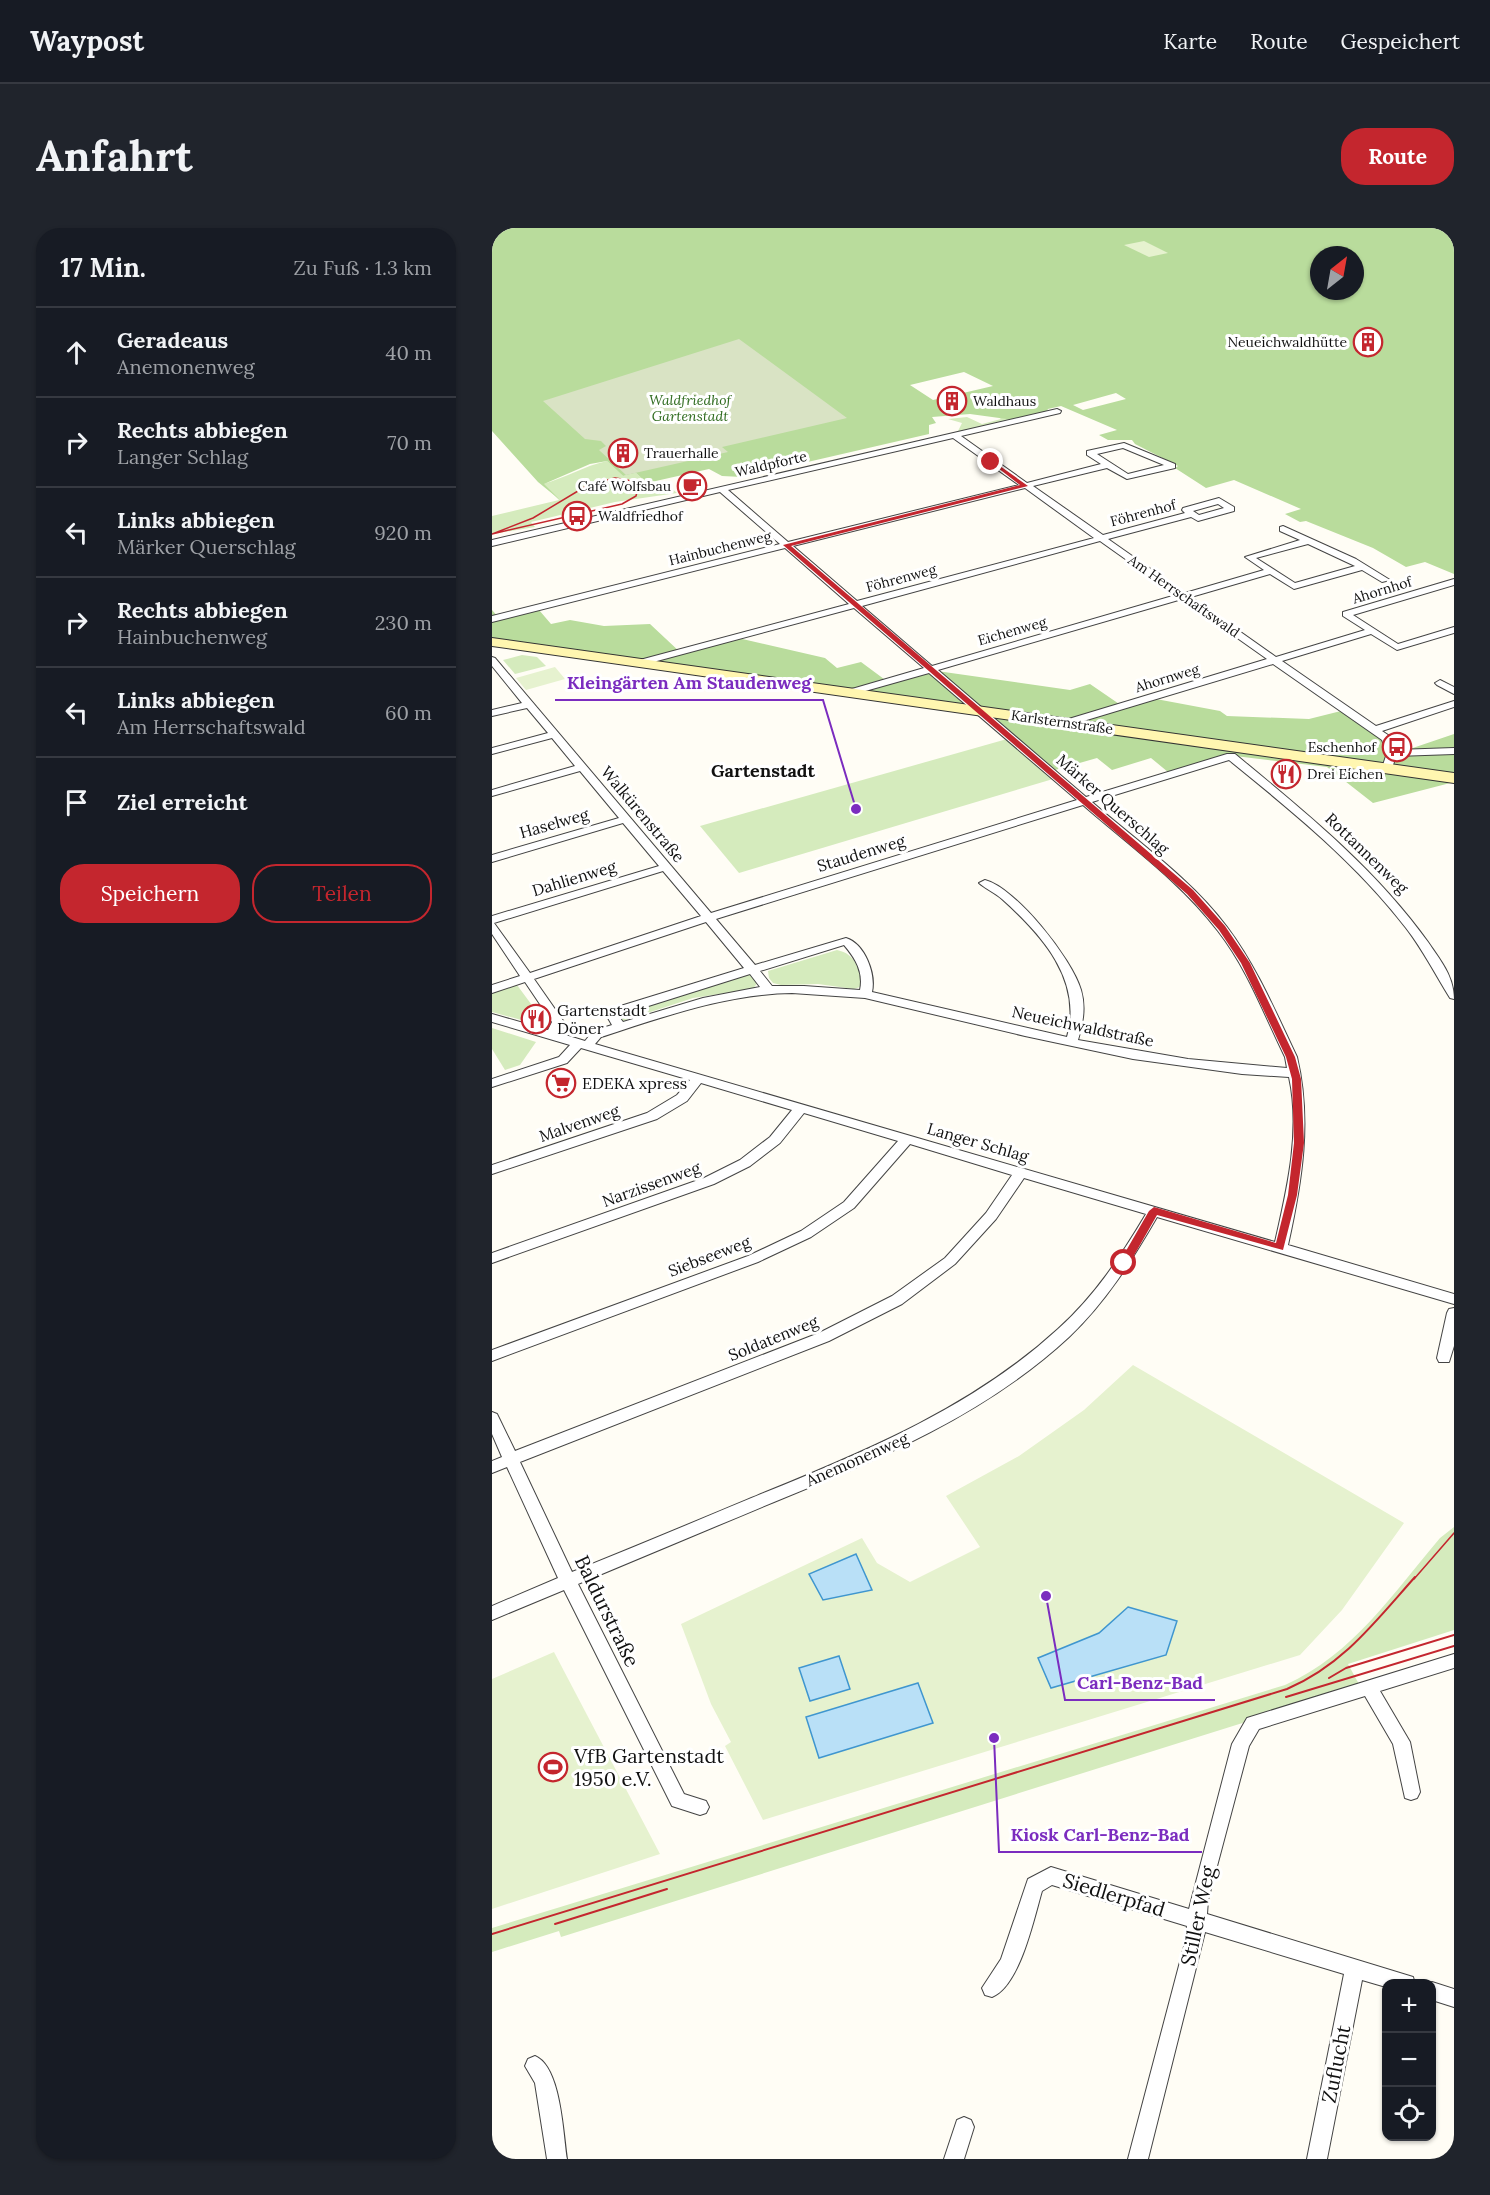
<!DOCTYPE html>
<html lang="de">
<head>
<meta charset="utf-8">
<style>
	body { margin:0; font-family:Lora,serif; background:#20242c; color:#f1f3f6 }
	.controls { position:absolute; right:18px; bottom:18px; display:grid; overflow:hidden; border-radius:12px; box-shadow:0 2px 4px #0004 }
	.controls button { width:54px; height:54px; display:grid; place-items:center; padding:0; border:0; border-bottom:2px solid #363941; background:#171b24; color:#f1f3f6; font:30px sans-serif }
	.compass { position:absolute; left:818px; top:18px; width:54px; height:54px; border-radius:50%; background:#171b24; box-shadow:0 2px 4px #0004; rotate:31deg }
	.stop { position:absolute; width:18px; height:18px; margin:-14px; border:4px solid #c4262e; border-radius:50%; background:#fff }
	.stop.end { background:#c4262e; border-color:#fff; box-shadow:0 2px 6px #0008 }
	.list { margin:0; padding:0; list-style:none }
	h2 { display:flex; justify-content:space-between; align-items:center; height:78px; margin:0; padding:0 24px; font-size:26px }
	h2 small { font-size:20px; font-weight:400; color:#9ea1a6 }
	.list li { display:grid; grid-template-columns:39px 1fr auto; gap:18px; align-items:center; box-sizing:border-box; height:90px; padding:0 24px; border-top:2px solid #363941 }
	.list b { display:block; font-size:22px; white-space:nowrap }
	.list p { margin:0; font-size:20px; white-space:nowrap; color:#9ea1a6 }
	.list em { font-size:20px; font-style:normal; color:#9ea1a6 }
	.actions { display:flex; gap:12px; padding:18px 24px }
	.actions a { flex:1; padding:14px 0; border:2px solid #c4262e; border-radius:24px; text-align:center; font-size:21px; color:#c4262e }
	.actions .main { background:#c4262e; color:#fff }
	.icon { flex:none; width:33px; height:33px; fill:none; stroke:currentColor; stroke-width:2; stroke-linecap:round; stroke-linejoin:round }
	.map { position:relative; flex:none; width:962px; height:1931px; overflow:hidden; border-radius:24px }
	header { display:flex; align-items:center; gap:36px; box-sizing:border-box; height:84px; padding:0 30px; background:#171b24; border-bottom:2px solid #363941 }
	header strong { font-size:28px }
	nav { display:flex; gap:33px; margin-inline-start:auto; font-size:21px }
	.intro { display:flex; align-items:center; justify-content:space-between; box-sizing:border-box; height:144px; padding:0 36px }
	h1 { margin:0; font-size:42px }
	.button { padding:15px 27px; border-radius:24px; background:#c4262e; color:#fff; font-size:21px; font-weight:700 }
	main { display:flex; gap:36px; padding:0 36px }
	aside { flex:1; background:#171b24; border-radius:24px; box-shadow:0 2px 4px #0004 }
	.map>svg:first-child { display:block }
</style>
</head>
<body>
<header>
<strong>Waypost</strong>
<nav><a>Karte</a><a>Route</a><a>Gespeichert</a></nav>
</header>
<div class="intro"><h1>Anfahrt</h1><a class="button">Route</a></div>
<main>
<aside>
<h2>17 Min.<small>Zu Fuß · 1.3 km</small></h2>
<ul class="list">
<li><svg class="icon" aria-label="ahead" viewBox="0 0 24 24"><path d="M12 20V5M6 11l6-6 6 6"/></svg><div><b>Geradeaus</b><p>Anemonenweg</p></div><em>40 m</em></li>
<li><svg class="icon" aria-label="right" viewBox="0 0 24 24"><path d="M7 20v-9h11M14 6l5 5-5 5"/></svg><div><b>Rechts abbiegen</b><p>Langer Schlag</p></div><em>70 m</em></li>
<li><svg class="icon" aria-label="left" viewBox="0 0 24 24"><path d="M17 20v-9H6M10 6l-5 5 5 5"/></svg><div><b>Links abbiegen</b><p>Märker Querschlag</p></div><em>920 m</em></li>
<li><svg class="icon" aria-label="right" viewBox="0 0 24 24"><path d="M7 20v-9h11M14 6l5 5-5 5"/></svg><div><b>Rechts abbiegen</b><p>Hainbuchenweg</p></div><em>230 m</em></li>
<li><svg class="icon" aria-label="left" viewBox="0 0 24 24"><path d="M17 20v-9H6M10 6l-5 5 5 5"/></svg><div><b>Links abbiegen</b><p>Am Herrschaftswald</p></div><em>60 m</em></li>
<li><svg class="icon" aria-label="arrive" viewBox="0 0 24 24"><path d="M6 21V4h12l-3 4 3 4H6"/></svg><div><b>Ziel erreicht</b></div></li>
</ul>
<div class="actions"><a class="main">Speichern</a><a>Teilen</a></div>
</aside>
<div class="map">
<svg width="962" height="1931" viewBox="0 0 962 1931">
	<rect width="100%" height="100%" fill="#fffdf5"/>
	<g fill="#d5ebbd">
		<polygon points="505,188 522,192 465,205 470,195 456,191 475,189 490,196 509,191"/>
		<path d="M115 233 131 248 144 245 162 261 177 258 185 265 123 274 39 294 43 299 0 306V288L67 272 51 256C73 250 92 238 115 233Z"/>
		<polygon points="30,427 45,429 54,438 23,446 11,432"/>
		<polygon points="515,511 561,551 247,645 208,598"/>
		<path d="M345 722C364 726 367 741 371 758L362 761 326 756 289 757 281 755 277 750 276 743Z"/>
		<polygon points="257,746 266,754 261,761 201,770 131,793 127,790 131,784"/>
		<polygon points="25,757 45,784 35,788 36,791 33,793 0,784 0,765"/>
		<polygon points="0,800 44,814 28,837 13,842 0,821"/>
		<path d="M962 1299V1402L856 1436 868 1458 69 1709 67 1703 0 1724V1700L793 1457C861 1427 901 1365 948 1310Z"/>
	</g>
	<g fill="#b9dc9c" fill-rule="evenodd">
		<path d="M0 0H962V346L933 334 914 339 881 320 814 293 808 294 793 286 809 281 742 252 714 260 683 240 686 238 643 216 640 212H616L607 207 625 202 569 178 556 181 554 185 522 192 478 186 440 189 444 195 437 197V206L250 249 230 248 217 241 155 255 144 245 131 248 115 233 98 236 52 256 68 272 46 254 0 203ZM827 27H863V63H827ZM472 144 501 158 441 172 418 157ZM624 165 634 171 591 182 581 177Z"/>
		<polygon points="0,382 8,391 47,382 59,396 78,392 112,398 158,396 189,425 246,410 333,430 345,440 369,434 396,454 438,442 578,462 598,456 633,480 664,471 728,483 735,488 817,491 849,483 909,524 962,506 962,554 881,575 835,539 735,527 676,544 659,530 620,542 605,530 563,542 494,482 0,411"/>
	</g>
	<polygon fill="#d9e3c4" points="247,111 355,190 230,219 236,224 134,247 107,222 114,218 109,213 93,211 51,173"/>
	<g fill="#e6f2cf">
		<polygon points="652,13 676,25 657,29 632,17"/>
		<polygon points="63,439 73,451 34,462 24,450"/>
		<polygon points="641,1137 912,1295 850,1382 808,1427 271,1592 233,1518 239,1514 219,1476 189,1396 370,1310 385,1335 418,1354 488,1319 454,1268 527,1228 592,1182"/>
		<polygon points="62,1424 168,1626 0,1681 0,1451"/>
	</g>
	<g fill="#b9e0f7" stroke="#3f96cf" stroke-width="1.5">
		<polygon points="364,1326 380,1362 331,1372 317,1346"/>
		<polygon points="636,1379 685,1393 674,1427 559,1460 546,1430 607,1405"/>
		<polygon points="347,1428 358,1461 318,1473 307,1440"/>
		<polygon points="426,1455 441,1495 327,1530 314,1489"/>
	</g>
	<g fill="none" stroke-linecap="round" stroke-linejoin="round">
		<g stroke="#444" stroke-width="2">
			<g id="street">
				<path d="M565 181 569 183 568 185 469 208 535 255 609 236 595 227V223L632 215 683 236V240L635 251 615 240 541 258 611 307 693 285 690 282 691 280 727 270 742 279V283L706 293 699 289 616 311 693 365 772 342 753 329 808 312 788 303V299L791 298 864 331 898 352 890 354 870 342 802 361 778 346 699 369 784 429 873 402 851 388V384L962 351V357L861 387 906 416 962 399V405L905 422 879 406 790 433 884 498 962 473V479L890 503 899 509 904 522 962 520V526L904 528 900 540 895 543 890 540 895 525 890 512 781 436 578 497H570V493L775 431 690 371 446 442 594 569 735 526H743C812 583 883 640 936 714 948 732 962 748 962 771L958 770C943 746 931 722 914 700 864 635 800 583 737 532L600 574C646 614 699 651 735 699 765 739 784 785 805 829 820 892 810 954 796 1017L962 1066V1076L665 989C640 1032 614 1074 577 1109 493 1187 387 1231 282 1274 217 1301 151 1329 86 1356L192 1566 214 1573 217 1579 214 1585 208 1587 180 1578 72 1362 0 1392V1378L66 1350 15 1239 0 1245V1233L10 1229 0 1206V1184L5 1186 23 1223 327 1105 400 1068 453 1030 494 985 520 947 418 916 362 980 319 1009 266 1034 0 1133V1122L256 1028 309 1003 352 974 406 913 312 885 288 915 258 938 222 956 0 1035V1025L212 950 248 932 278 909 300 882 209 855 195 873 165 891 0 946V937L155 885 185 867 198 852 89 820 75 835 0 859V851L67 829 78 817 0 794V786L56 802 60 794 33 754 0 765V757L28 748 0 706V688L167 638 131 595 0 634V627L127 590 88 543 0 568V562L83 538 60 510 0 526V520L56 505 35 480 0 488V482L30 475 0 438V429L3 430 219 685 585 572 437 445 359 467H353V463L432 440 362 380 150 437H144V433L357 376 293 320 0 394V388L288 316 228 264 0 318V312ZM461 210 527 257 296 314 236 262ZM631 220 672 237 636 246 605 226ZM533 260 602 310 365 373 301 318ZM726 276 732 280 707 287 701 283ZM608 313 684 367 440 438 370 378ZM816 316 863 338 803 355 764 330ZM591 577C637 617 689 654 726 703 755 740 772 786 793 829L795 840 696 831 586 812C591 795 594 779 589 762 580 731 524 660 493 652L487 655C494 661 503 665 510 671 550 707 591 752 575 809L380 764C384 746 373 716 354 710L263 737 224 691ZM171 643 209 688 38 745 2 695ZM214 694 252 740 122 780 116 790 120 797 101 803 93 813 67 805 72 798V794L42 751ZM352 717C363 730 372 744 368 762L312 758H280L268 743ZM258 746 268 759 211 770 131 794 128 790 131 786ZM300 765 373 770 533 808 641 831 750 846 797 849C809 903 795 961 783 1014L103 816 109 809C171 789 234 766 300 765ZM532 950 654 986C629 1028 603 1068 566 1101 482 1178 377 1222 274 1264 209 1291 145 1318 80 1344L28 1234 337 1113 410 1076 463 1036 504 991Z"/>
				<polygon points="948,452 962,459 962,466 945,457 943,455"/>
				<polygon points="962,1080 962,1118 957,1134 947,1134 945,1130 955,1085 957,1081"/>
				<path d="M962 1426V1440L888 1463 918 1514 928 1564 925 1570 919 1572 913 1570 901 1516 873 1468 767 1501 757 1518 716 1672 715 1686 921 1749 923 1756H894V1759L870 1752 835 1931H815L852 1746 713 1704 656 1931H636L694 1711 695 1698 560 1657 550 1663C542 1690 528 1758 500 1769L493 1767 490 1760 509 1731 536 1651 559 1639 697 1681 740 1516 755 1490Z"/>
				<polygon points="940,1754 962,1761 962,1779 940,1772 940,1756 935,1756"/>
				<path d="M43 1828C69 1839 71 1905 75 1931H55L43 1855 33 1838 36 1831Z"/>
				<polygon points="472,1889 479,1892 482,1899 472,1931 452,1931 465,1892"/>
			</g>
		</g>
		<g stroke="#333" stroke-width="2">
			<polygon id="secondary" points="0,410 962,545 962,555 0,418"/>
		</g>
		<use href="#street" fill="#fff" fill-rule="evenodd"/>
		<use href="#secondary" fill="#fff6b0" fill-rule="evenodd"/>
		<g stroke="#c4262e" stroke-width="1.5">
			<polygon points="123,250 136,252 146,260 144,268 130,276 0,306 41,290 96,257"/>
			<polyline points="922,1351 962,1305"/>
		</g>
		<g stroke="#c4262e" stroke-width="2">
			<polyline points="837,1450 854,1440 962,1407"/>
			<polyline points="794,1469 962,1418"/>
			<polyline points="63,1696 175,1661"/>
			<path d="M0 1706 795 1461C851 1437 883 1394 923 1349"/>
		</g>
	</g>
	<polygon fill="#c4262e" points="497,233 501,233 536,258 299,318 701,662 733,698 758,735 803,829 809,851 812,915 805,967 791,1022 665,987 636,1038 629,1038 627,1035 657,983 662,979 784,1015 796,967 802,915 800,851 794,829 749,735 727,702 695,666 291,317 528,257"/>
	<defs>
		<g id="building-ring" transform="scale(1.5)"><circle r="9.5" fill="#fff" stroke="#c4262e" stroke-width="1.5"/><path d="M-4-6H4V6H1V3H-1V6H-4ZM-2.5-4.3h1.7v1.8h-1.7ZM.8-4.3h1.7v1.8H.8ZM-2.5-1h1.7V.8h-1.7ZM.8-1h1.7V.8H.8Z" fill="#c4262e"/></g>
		<g id="cafe-ring" transform="scale(1.5)"><circle r="9.5" fill="#fff" stroke="#c4262e" stroke-width="1.5"/><path d="M-5.5-4.5H6V0H3Q3 3.5 0 3.5H-2.5Q-5.5 3.5-5.5 0ZM3-3.2v2h1.7v-2ZM-6 4.5H4V6H-6Z" fill="#c4262e"/></g>
		<g id="bus-ring" transform="scale(1.5)"><circle r="9.5" fill="#fff" stroke="#c4262e" stroke-width="1.5"/><path d="M-5-6H5V4H4V6H2V4H-2V6H-4V4H-5ZM-3.5-4V0h7V-4ZM-3.5 1.2v1.5H-2V1.2ZM2 1.2v1.5H3.5V1.2Z" fill="#c4262e"/></g>
		<g id="restaurant-ring" transform="scale(1.5)"><circle r="9.5" fill="#fff" stroke="#c4262e" stroke-width="1.5"/><path d="M-5-6h1v4h1v-4h1v4h1v-4h1v5L-1.5 .5V6h-2V.5L-5-1ZM5-6V6H3V1.5H1.5Q1.5-4 5-6Z" fill="#c4262e"/></g>
		<g id="supermarket-ring" transform="scale(1.5)"><circle r="9.5" fill="#fff" stroke="#c4262e" stroke-width="1.5"/><path d="M-6-5.5h2.5l.6 2H6L4.5 2H-2.5L-4.4-4H-6ZM-1.5 3.2a1.3 1.3 0 1 0 .1 0ZM3 3.2a1.3 1.3 0 1 0 .1 0Z" fill="#c4262e"/></g>
		<g id="stadium-ring" transform="scale(1.5)"><circle r="9.5" fill="#fff" stroke="#c4262e" stroke-width="1.5"/><path d="M0-5a6.5 5 0 1 0 0 10a6.5 5 0 1 0 0-10ZM-3.5-1.8h7v3.6h-7Z" fill="#c4262e"/></g>
	</defs>
	<g fill-rule="evenodd">
		<use href="#building-ring" x="876" y="114"/>
		<use href="#building-ring" x="460" y="173"/>
		<use href="#building-ring" x="131" y="225"/>
		<use href="#cafe-ring" x="200" y="258"/>
		<use href="#bus-ring" x="85" y="288"/>
		<use href="#bus-ring" x="905" y="519"/>
		<use href="#restaurant-ring" x="794" y="546"/>
		<use href="#restaurant-ring" x="44" y="791"/>
		<use href="#supermarket-ring" x="69" y="855"/>
		<use href="#stadium-ring" x="61" y="1539"/>
	</g>
	<g text-anchor="middle" stroke-width="6" stroke-linejoin="round" paint-order="stroke">
		<g font-size="14" fill="#111" stroke="#fff" text-anchor="start">
			<text x="855" y="119" text-anchor="end">Neueichwaldhütte</text>
			<text x="481" y="178">Waldhaus</text>
			<text x="152" y="230">Trauerhalle</text>
			<text x="179" y="263" text-anchor="end">Café Wolfsbau</text>
			<text x="106" y="293">Waldfriedhof</text>
			<text x="884" y="524" text-anchor="end">Eschenhof</text>
			<text x="815" y="551">Drei Eichen</text>
		</g>
		<g font-size="14" font-style="italic" fill="#2f6b1f" stroke="#fff">
			<text x="198" y="177">Waldfriedhof<tspan x="198" dy="16">Gartenstadt</tspan></text>
		</g>
		<g font-size="14" fill="#111" stroke="#fff">
			<text transform="translate(279 236) rotate(-13)" y="5">Waldpforte</text>
			<text transform="translate(651 285) rotate(-15)" y="5">Föhrenhof</text>
			<text transform="translate(228 320) rotate(-14)" y="5">Hainbuchenweg</text>
			<text transform="translate(409 350) rotate(-15)" y="5">Föhrenweg</text>
			<text transform="translate(890 362) rotate(-17)" y="5">Ahornhof</text>
			<text transform="translate(692 368) rotate(35)" y="5">Am Herrschaftswald</text>
			<text transform="translate(520 403) rotate(-16)" y="5">Eichenweg</text>
			<text transform="translate(675 450) rotate(-17)" y="5">Ahornweg</text>
			<text transform="translate(570 494) rotate(8)" y="5">Karlsternstraße</text>
		</g>
		<g font-size="16" fill="#111" stroke="#fff">
			<text transform="translate(621 576) rotate(41)" y="6">Märker Querschlag</text>
			<text transform="translate(151 586) rotate(50)" y="6">Walkürenstraße</text>
			<text transform="translate(62 595) rotate(-16)" y="6">Haselweg</text>
			<text transform="translate(369 625) rotate(-17)" y="6">Staudenweg</text>
			<text transform="translate(875 625) rotate(44)" y="6">Rottannenweg</text>
			<text transform="translate(82 650) rotate(-17)" y="6">Dahlienweg</text>
			<text transform="translate(591 798) rotate(12)" y="6">Neueichwaldstraße</text>
			<text transform="translate(87 895) rotate(-19)" y="6">Malvenweg</text>
			<text transform="translate(486 914) rotate(16)" y="6">Langer Schlag</text>
			<text transform="translate(159 956) rotate(-20)" y="6">Narzissenweg</text>
			<text transform="translate(217 1028) rotate(-21)" y="6">Siebseeweg</text>
			<text transform="translate(281 1110) rotate(-22)" y="6">Soldatenweg</text>
			<text transform="translate(365 1231) rotate(-24)" y="6">Anemonenweg</text>
		</g>
		<g font-size="16" fill="#111" stroke="#fff" text-anchor="start">
			<text x="65" y="788">Gartenstadt<tspan x="65" dy="18">Döner</tspan></text>
			<text x="90" y="861">EDEKA xpress</text>
		</g>
		<g font-size="18" font-weight="bold" fill="#111" stroke="#fff">
			<text x="271" y="549">Gartenstadt</text>
		</g>
		<g font-size="20" fill="#111" stroke="#fff">
			<text transform="translate(115 1383) rotate(64)" y="7">Baldurstraße</text>
			<text transform="translate(622 1667) rotate(17)" y="7">Siedlerpfad</text>
			<text transform="translate(706 1688) rotate(-78)" y="7">Stiller Weg</text>
			<text transform="translate(844 1836) rotate(-79)" y="7">Zuflucht</text>
		</g>
		<g font-size="20" fill="#111" stroke="#fff" text-anchor="start">
			<text x="82" y="1535">VfB Gartenstadt<tspan x="82" dy="23">1950 e.V.</tspan></text>
		</g>
	</g>
	<path fill="none" stroke="#7b2cbf" stroke-width="2" d="M364 581L331 472H63M554 1368L573 1472H723M502 1510L507 1624H710"/>
	<g fill="#7b2cbf" stroke="#fff" stroke-width="2">
		<circle cx="364" cy="581" r="6"/>
		<circle cx="554" cy="1368" r="6"/>
		<circle cx="502" cy="1510" r="6"/>
	</g>
	<g font-size="18" text-anchor="middle" font-weight="bold" fill="#7b2cbf" stroke="#fff" stroke-width="6" stroke-linejoin="round" paint-order="stroke">
		<text x="197" y="461">Kleingärten Am Staudenweg</text>
		<text x="648" y="1461">Carl-Benz-Bad</text>
		<text x="608" y="1613">Kiosk Carl-Benz-Bad</text>
	</g>
</svg>
<div class="controls">
<button>+</button>
<button>−</button>
<button><svg class="icon" aria-label="locate" viewBox="0 0 24 24"><circle cx="12" cy="12" r="6"/><path d="M12 2v4M12 18v4M2 12h4M18 12h4"/></svg></button>
</div>
<svg class="compass" viewBox="-18 -18 36 36"><path d="M0-13l5 13h-10z" fill="#e53935"/><path d="M0 13l5-13h-10z" fill="#9ea1a6"/></svg>
<div class="stop" style="left:632px;top:1035px"></div>
<div class="stop end" style="left:499px;top:234px"></div>
</div>
</main>
</body>
</html>
